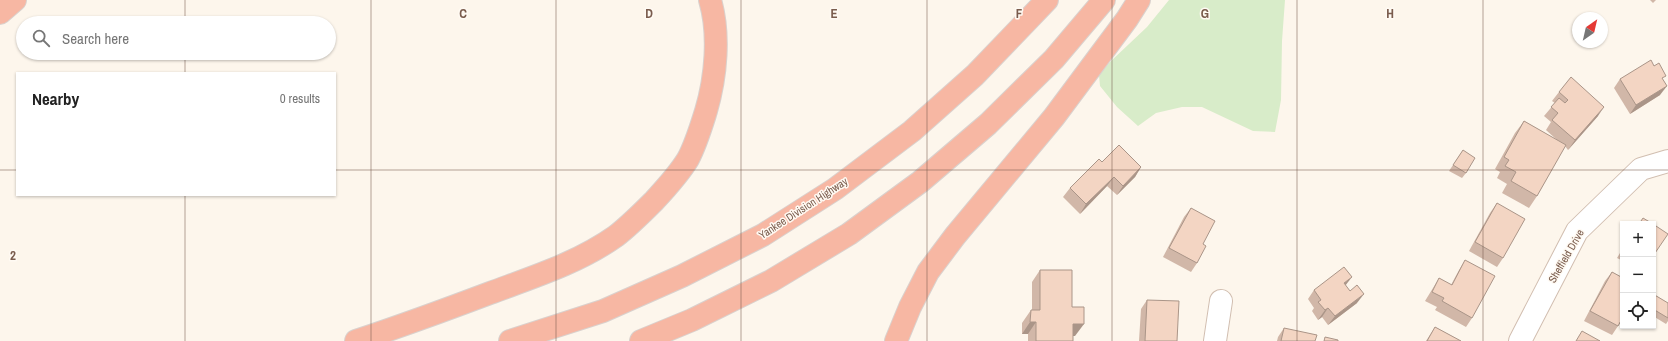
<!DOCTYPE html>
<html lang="en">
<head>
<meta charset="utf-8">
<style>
	body { margin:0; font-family:"Archivo Narrow",sans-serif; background:#f2f2f2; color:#222 }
	.controls { position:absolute; right:12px; bottom:12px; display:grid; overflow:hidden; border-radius:0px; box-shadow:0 1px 3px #0004 }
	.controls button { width:36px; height:36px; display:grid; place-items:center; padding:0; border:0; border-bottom:1px solid #e0e0e0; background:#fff; color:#222; font:20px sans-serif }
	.compass { position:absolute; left:1572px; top:12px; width:36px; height:36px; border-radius:50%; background:#fff; box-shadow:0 1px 3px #0004; rotate:34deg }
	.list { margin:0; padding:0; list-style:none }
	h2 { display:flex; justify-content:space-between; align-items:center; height:52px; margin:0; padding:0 16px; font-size:17px }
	h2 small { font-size:13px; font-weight:400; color:#767676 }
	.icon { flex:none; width:22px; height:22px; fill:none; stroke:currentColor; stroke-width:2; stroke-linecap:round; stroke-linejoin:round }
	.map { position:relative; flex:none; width:1668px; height:341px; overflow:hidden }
	.search { position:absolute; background:#fff; box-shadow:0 1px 3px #0004; left:16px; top:16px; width:320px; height:44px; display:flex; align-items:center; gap:10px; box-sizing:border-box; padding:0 14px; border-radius:22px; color:#767676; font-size:15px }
	.panel { position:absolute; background:#fff; box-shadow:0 1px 3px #0004; left:16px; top:72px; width:320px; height:124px; border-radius:0px }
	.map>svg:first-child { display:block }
</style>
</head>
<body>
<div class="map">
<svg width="1668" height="341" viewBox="0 0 1668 341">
	<rect width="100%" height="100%" fill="#fdf6ec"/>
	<polygon fill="#d8ecc9" points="1169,0 1285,0 1282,41 1281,100 1275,132 1253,131 1202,107 1182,107 1156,113 1138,126 1117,107 1100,86 1099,75 1111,61 1147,27"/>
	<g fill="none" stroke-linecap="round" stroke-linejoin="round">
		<g stroke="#d1beb0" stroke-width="24">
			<g id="minor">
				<polyline points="1215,341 1221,301"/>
				<polyline points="1520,341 1577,231 1641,169 1668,161"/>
			</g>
		</g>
		<g stroke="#dad1cd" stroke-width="24">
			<g id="highway">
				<polyline points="0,13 15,0"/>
				<path d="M356 341C401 326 445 310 490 293 533 277 578 263 616 236 629 226 642 213 654 201 666 188 679 174 688 159 696 144 701 127 706 111 716 77 720 34 710 0"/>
				<polyline points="510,341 603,311 682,276 763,235 835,189 912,131 975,75 1047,0"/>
				<polyline points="641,341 692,320 771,281 849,234 920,182 988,124 1054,59 1104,0"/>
				<polyline points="896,341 910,307 928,272 955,236 1054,117 1127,19 1139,0"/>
			</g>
		</g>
		<use href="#minor" stroke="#fff" stroke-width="22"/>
		<use href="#highway" stroke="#f7b7a3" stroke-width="22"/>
	</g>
	<g fill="#d1b7a8">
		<polygon points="1650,0 1656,0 1653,3"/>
		<polygon points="1654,66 1663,80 1660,95 1630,114 1614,88 1620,79"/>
		<polygon points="1559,92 1598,116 1568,150 1565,146 1537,196 1529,208 1502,193 1507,184 1497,178 1500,172 1495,169 1515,133 1524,121 1557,140 1546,130 1551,122 1544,116 1555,103 1552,101"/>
		<polygon points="1463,150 1466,173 1462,178 1449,171"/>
		<polygon points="1102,162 1141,167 1135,177 1117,195 1107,186 1080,214 1063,197 1070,188"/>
		<polygon points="1497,203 1503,258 1497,267 1469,251 1490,213"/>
		<polygon points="1191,208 1203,244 1197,263 1191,272 1163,257 1184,217"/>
		<polygon points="1623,248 1623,261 1617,258"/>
		<polygon points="1465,260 1472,318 1466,327 1435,310 1437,307 1425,301 1433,288 1439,278 1451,285 1459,270"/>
		<polygon points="1040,270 1072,307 1075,336 1073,336 1073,341 1028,341 1028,334 1022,334 1022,323 1031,310 1032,310 1032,282"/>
		<polygon points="1612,272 1623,278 1623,324 1620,323 1612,335 1584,321 1605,281"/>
		<polygon points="1346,286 1357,303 1328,325 1322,317 1318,320 1312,311 1314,308 1308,299 1314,290"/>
		<polygon points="1653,294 1668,303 1668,321 1666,324 1653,316"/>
		<polygon points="1147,300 1177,341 1139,341 1141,309"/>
		<polygon points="1435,327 1461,341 1426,341"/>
		<polygon points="1284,328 1315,341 1277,341 1278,337"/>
	</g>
	<g fill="#aa9588">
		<polygon points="1667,86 1660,95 1630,114 1636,105"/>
		<polygon points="1604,107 1598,116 1568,150 1575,140"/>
		<polygon points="1141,167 1135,177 1117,195 1123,186"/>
		<polygon points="1114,177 1107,186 1080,214 1086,204"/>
		<polygon points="1352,277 1345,286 1344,283"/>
		<polygon points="1364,294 1357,303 1328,325 1335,316"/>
		<polygon points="1328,308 1322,317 1318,320 1325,310"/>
		<polygon points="1030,322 1036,322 1028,334 1022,334"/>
		<polygon points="1073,324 1084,324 1075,336 1065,336"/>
	</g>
	<g fill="#f3d5c3" stroke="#aa9588">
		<polygon points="1651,60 1654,66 1659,63 1666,76 1662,78 1667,86 1636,105 1620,79"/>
		<polygon points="1571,77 1604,107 1575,140 1552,120 1558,113 1551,107 1559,98 1565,103 1568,100 1559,92"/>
		<polygon points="1524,121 1566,145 1537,196 1511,181 1516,172 1505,166 1509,160 1504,157"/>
		<polygon points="1119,145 1141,167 1123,186 1114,177 1086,204 1070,188 1099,159 1102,162"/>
		<polygon points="1463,150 1475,158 1466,173 1453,165"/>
		<polygon points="1497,203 1525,219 1503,258 1475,242"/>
		<polygon points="1191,208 1215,221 1203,244 1206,246 1197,263 1169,248"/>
		<polygon points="1643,218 1653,224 1639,224"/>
		<polygon points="1653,224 1668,234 1653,256"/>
		<polygon points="1465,260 1495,276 1472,318 1442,301 1444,298 1432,292 1439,278 1452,285"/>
		<polygon points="1344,267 1352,277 1344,283 1350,291 1357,285 1364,294 1335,316 1328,308 1325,310 1318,302 1321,300 1314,290"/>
		<polygon points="1040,270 1072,270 1072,307 1084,307 1084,324 1073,324 1073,341 1036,341 1036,322 1030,322 1031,310 1040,310"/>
		<polygon points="1612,272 1623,278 1623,317 1618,326 1590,311"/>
		<polygon points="1653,294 1668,303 1668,318 1653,309"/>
		<polygon points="1147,300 1179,301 1177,341 1145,341"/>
		<polygon points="1435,327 1461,341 1427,341"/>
		<polygon points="1284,328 1317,335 1315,341 1281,341"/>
		<polygon points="1582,331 1600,341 1576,341"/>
		<polygon points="1325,337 1338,340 1338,341 1324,341"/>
	</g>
	<path fill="none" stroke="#7a5c4d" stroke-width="1" stroke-opacity="0.55" d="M185 0V23M371 0V341M556 0V341M741 0V341M927 0V341M1112 0V341M1297 0V341M1483 0V341M185 53V73M0 170H17M335 170H1668M185 195V341"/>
	<g text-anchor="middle" stroke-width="3" stroke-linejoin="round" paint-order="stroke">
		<g font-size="11" fill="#7a5c4d" stroke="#fffaf3">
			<text transform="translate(803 208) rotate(-33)" y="4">Yankee Division Highway</text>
			<text transform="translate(1566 256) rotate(-60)" y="4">Sheffield Drive</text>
		</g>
	</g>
	<g font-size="13" text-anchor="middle" font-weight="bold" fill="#7a5c4d" stroke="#fffaf3" stroke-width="3" stroke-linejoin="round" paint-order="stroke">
		<text x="463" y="18">C</text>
		<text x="649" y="18">D</text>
		<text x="834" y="18">E</text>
		<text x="1019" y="18">F</text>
		<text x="1205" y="18">G</text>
		<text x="1390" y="18">H</text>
		<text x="13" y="260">2</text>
	</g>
</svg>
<div class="controls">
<button>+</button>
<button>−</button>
<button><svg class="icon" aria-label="locate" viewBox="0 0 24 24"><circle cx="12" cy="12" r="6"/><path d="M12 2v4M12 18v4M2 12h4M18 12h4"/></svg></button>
</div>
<svg class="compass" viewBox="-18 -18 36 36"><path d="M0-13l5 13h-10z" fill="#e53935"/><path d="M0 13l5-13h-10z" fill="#767676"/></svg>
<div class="search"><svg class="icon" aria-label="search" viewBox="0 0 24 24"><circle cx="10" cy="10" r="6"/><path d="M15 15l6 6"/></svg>Search here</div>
<section class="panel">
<h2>Nearby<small>0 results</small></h2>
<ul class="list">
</ul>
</section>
</div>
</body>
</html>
